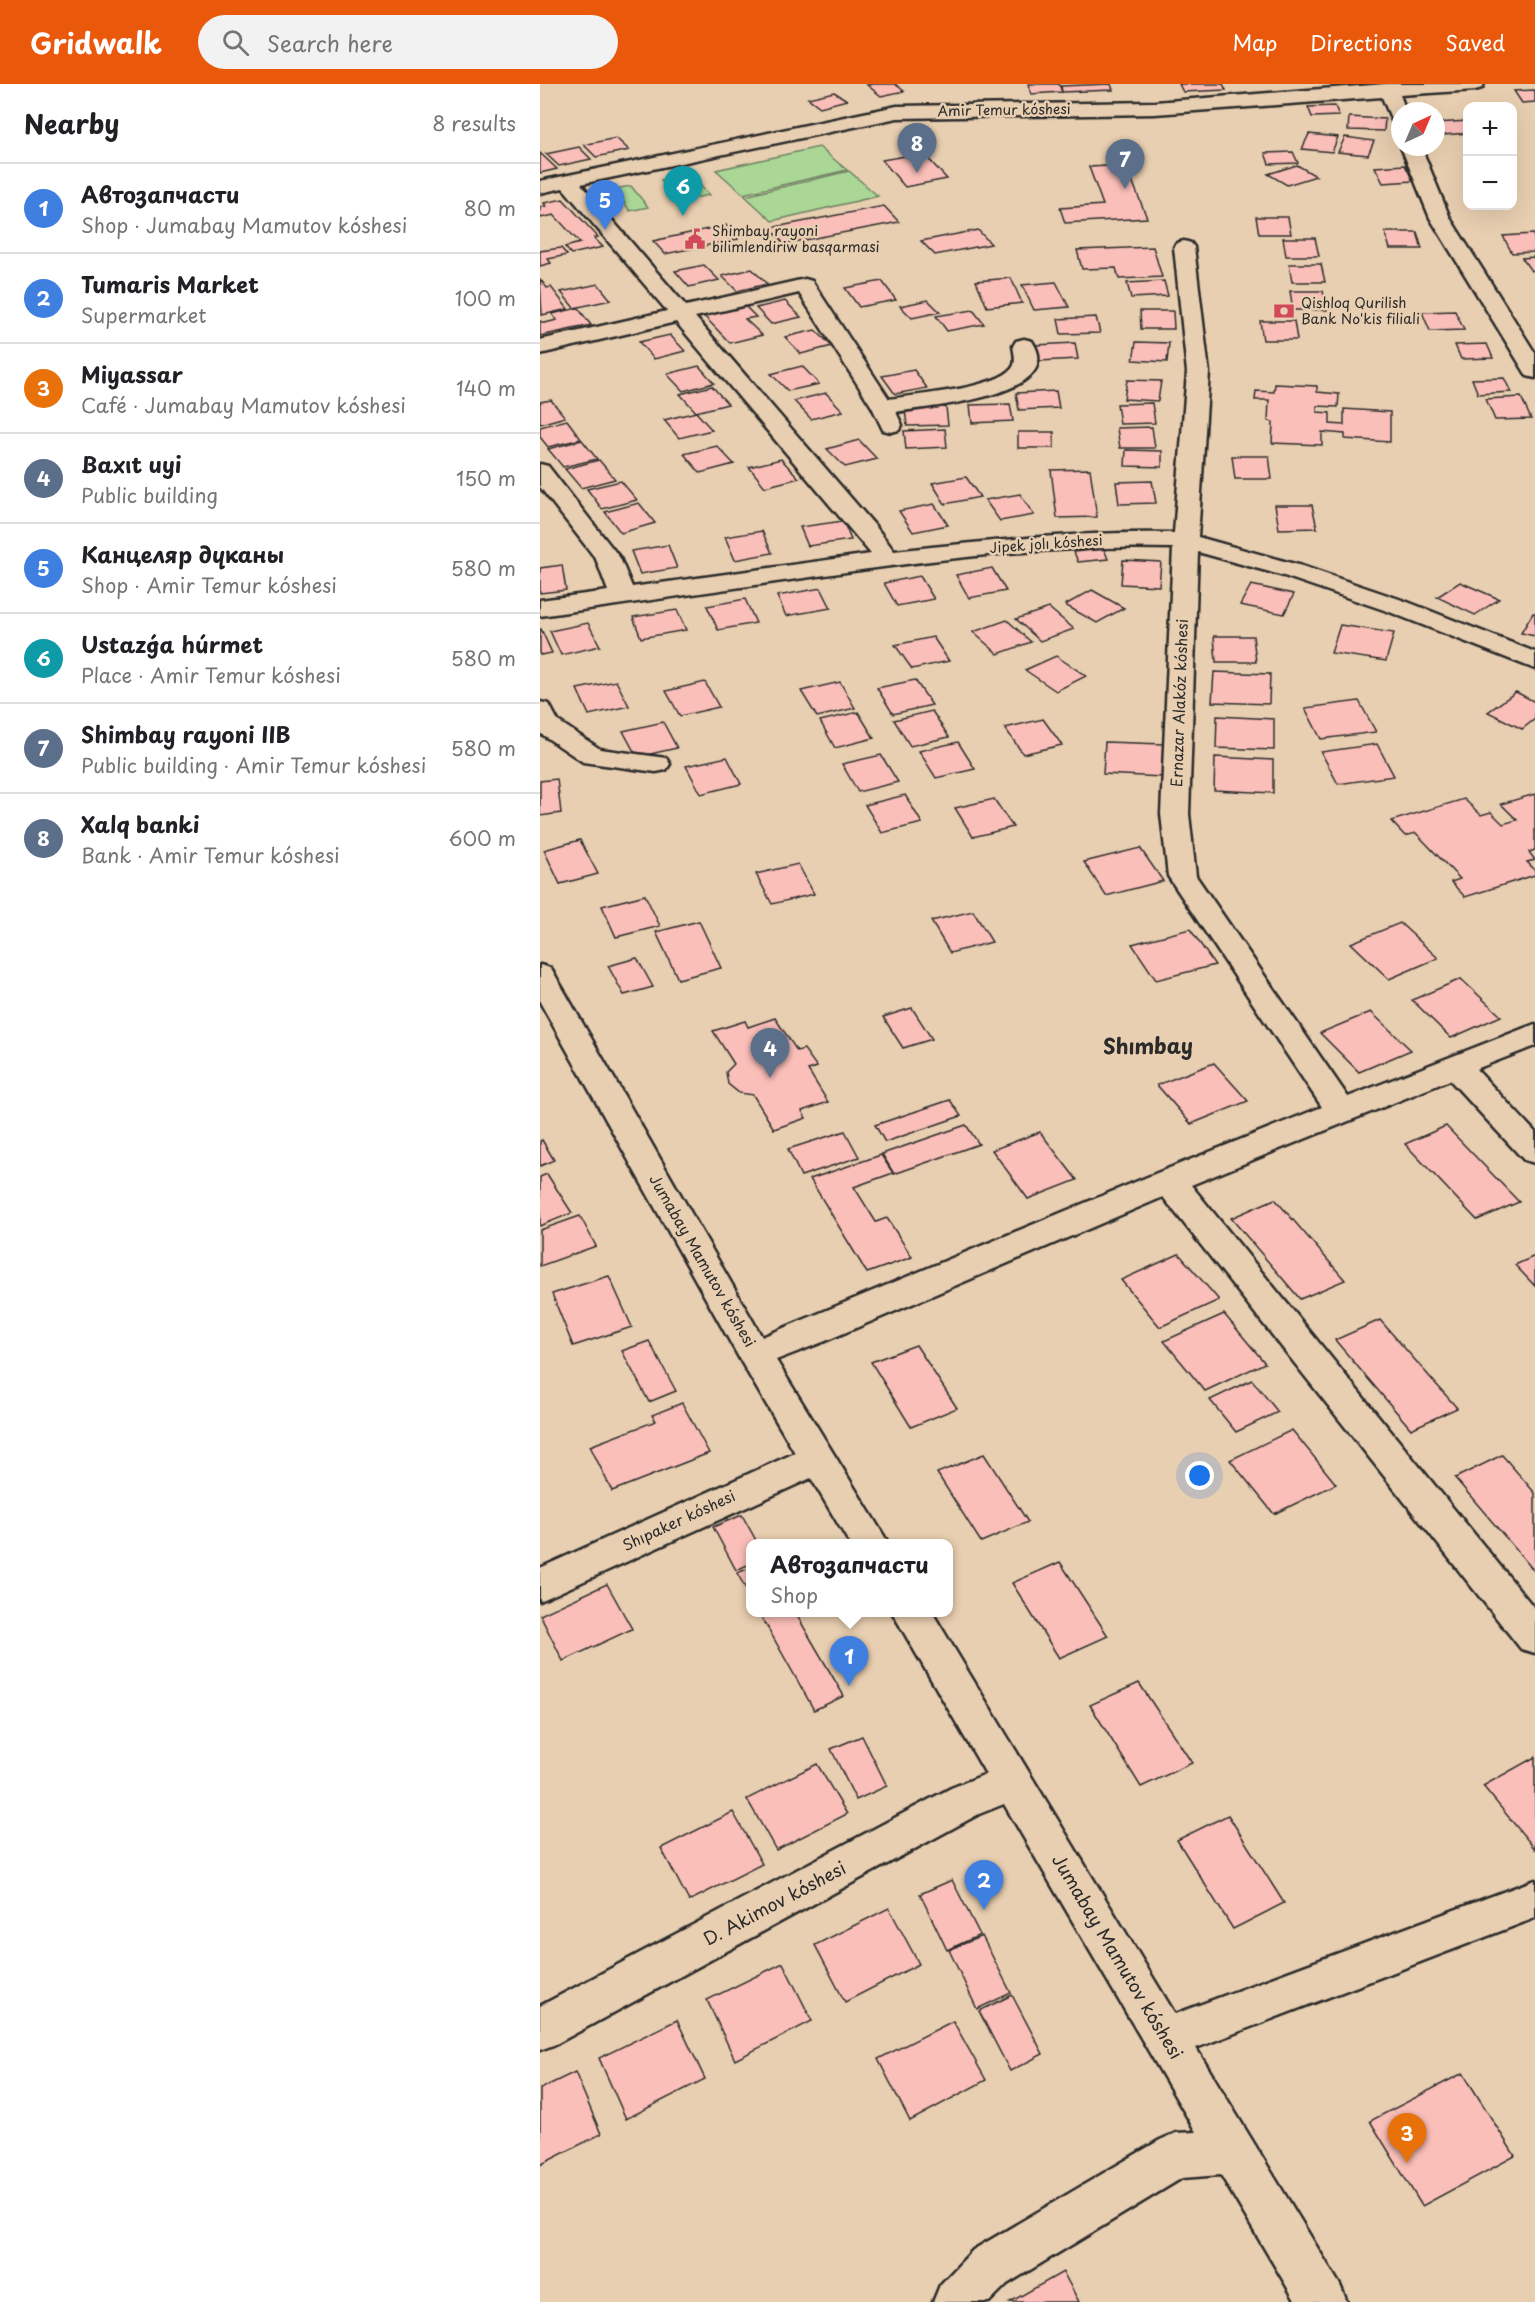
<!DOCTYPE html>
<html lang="en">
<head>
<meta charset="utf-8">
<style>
	body { margin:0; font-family:"Playpen Sans",sans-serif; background:#f2f2f2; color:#202124 }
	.controls { position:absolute; right:18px; top:18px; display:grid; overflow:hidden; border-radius:12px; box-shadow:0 6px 24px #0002 }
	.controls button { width:54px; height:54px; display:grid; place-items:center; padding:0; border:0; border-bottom:2px solid #e0e0e0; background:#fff; color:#202124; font:30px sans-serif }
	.compass { position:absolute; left:851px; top:18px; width:54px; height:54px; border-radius:50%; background:#fff; box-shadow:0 6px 24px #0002; rotate:44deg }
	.you { position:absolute; left:660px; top:1392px; width:21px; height:21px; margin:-15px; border:4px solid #fff; border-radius:50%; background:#1a73e8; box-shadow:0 0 0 9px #1a73e833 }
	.badge { display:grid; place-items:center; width:39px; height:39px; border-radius:50%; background:#ea580c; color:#fff; font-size:20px; font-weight:700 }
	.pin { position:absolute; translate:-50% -50px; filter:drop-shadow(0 2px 3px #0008) }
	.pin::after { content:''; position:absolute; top:32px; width:21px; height:18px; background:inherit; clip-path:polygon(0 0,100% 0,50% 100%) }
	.popup { position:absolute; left:206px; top:1455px; width:207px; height:78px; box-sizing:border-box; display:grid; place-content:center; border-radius:12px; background:#fff; filter:drop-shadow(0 2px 4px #0005); font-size:20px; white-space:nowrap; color:#757577 }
	.popup b { font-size:22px; color:#202124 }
	.popup::after { content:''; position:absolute; left:50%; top:100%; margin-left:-12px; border:12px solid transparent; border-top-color:#fff }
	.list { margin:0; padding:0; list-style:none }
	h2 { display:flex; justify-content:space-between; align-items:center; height:78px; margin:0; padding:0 24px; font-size:26px }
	h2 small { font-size:20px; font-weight:400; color:#757577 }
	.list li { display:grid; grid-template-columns:39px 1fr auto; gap:18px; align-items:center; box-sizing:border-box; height:90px; padding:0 24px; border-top:2px solid #e0e0e0 }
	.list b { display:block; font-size:22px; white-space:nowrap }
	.list p { margin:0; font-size:20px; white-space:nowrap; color:#757577 }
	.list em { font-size:20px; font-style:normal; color:#757577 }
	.icon { flex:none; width:33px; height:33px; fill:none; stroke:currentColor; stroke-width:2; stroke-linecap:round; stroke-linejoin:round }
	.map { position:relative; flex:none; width:995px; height:2218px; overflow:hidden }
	header { display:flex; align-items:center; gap:36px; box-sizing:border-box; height:84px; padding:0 30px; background:#ea580c; color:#fff }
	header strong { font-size:28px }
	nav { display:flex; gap:33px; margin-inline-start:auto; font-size:21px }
	.search { width:420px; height:54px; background:#f2f2f2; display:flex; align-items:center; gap:15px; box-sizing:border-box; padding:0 21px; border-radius:33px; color:#757577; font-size:22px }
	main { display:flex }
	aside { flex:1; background:#fff }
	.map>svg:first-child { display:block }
</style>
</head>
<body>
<header>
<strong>Gridwalk</strong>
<div class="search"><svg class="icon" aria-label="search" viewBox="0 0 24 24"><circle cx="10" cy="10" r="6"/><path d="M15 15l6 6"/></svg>Search here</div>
<nav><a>Map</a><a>Directions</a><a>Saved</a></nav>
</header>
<main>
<aside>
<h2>Nearby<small>8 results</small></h2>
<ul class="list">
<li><span class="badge" style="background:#3f7fe0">1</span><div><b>Автозапчасти</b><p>Shop · Jumabay Mamutov kóshesi</p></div><em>80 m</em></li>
<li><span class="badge" style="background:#3f7fe0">2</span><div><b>Tumaris Market</b><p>Supermarket</p></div><em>100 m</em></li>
<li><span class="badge" style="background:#e8710a">3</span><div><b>Miyassar</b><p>Café · Jumabay Mamutov kóshesi</p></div><em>140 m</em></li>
<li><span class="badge" style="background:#5c6f8a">4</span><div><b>Baxıt uyi</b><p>Public building</p></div><em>150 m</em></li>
<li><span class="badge" style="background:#3f7fe0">5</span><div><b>Канцеляр дүканы</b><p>Shop · Amir Temur kóshesi</p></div><em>580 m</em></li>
<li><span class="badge" style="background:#0f9aa8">6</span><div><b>Ustazǵa húrmet</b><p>Place · Amir Temur kóshesi</p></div><em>580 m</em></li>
<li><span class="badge" style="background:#5c6f8a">7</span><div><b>Shimbay rayoni IIB</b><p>Public building · Amir Temur kóshesi</p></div><em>580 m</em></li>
<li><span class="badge" style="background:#5c6f8a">8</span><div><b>Xalq banki</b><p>Bank · Amir Temur kóshesi</p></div><em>600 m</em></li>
</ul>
</aside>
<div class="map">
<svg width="995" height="2218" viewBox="0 0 995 2218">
	<rect width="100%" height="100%" fill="#e9cfb1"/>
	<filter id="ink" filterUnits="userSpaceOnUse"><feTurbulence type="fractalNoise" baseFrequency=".0167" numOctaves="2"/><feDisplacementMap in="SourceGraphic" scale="12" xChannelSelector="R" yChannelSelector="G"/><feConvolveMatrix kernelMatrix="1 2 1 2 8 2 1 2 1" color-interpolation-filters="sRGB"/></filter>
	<g filter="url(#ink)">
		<g fill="#abd796" stroke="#6b8160" stroke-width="1.5">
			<polygon points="279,63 307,86 203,110 176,86"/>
			<polygon points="309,87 338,112 232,137 205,112"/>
			<polygon points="150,90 169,111 139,117 121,96"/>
			<polygon points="91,102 108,123 90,127 74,105"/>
		</g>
		<g fill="#fbbfb9" stroke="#2b2b2b" stroke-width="1.5">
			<polygon points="334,0 355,0 364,7 341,12 327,1"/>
			<polygon points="488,0 519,0 522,8 491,10"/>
			<polygon points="571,0 573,6 522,8 521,2"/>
			<polygon points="639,0 683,0 686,6 643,8"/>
			<polygon points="995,6 995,18 982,19 974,7"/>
			<polygon points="294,8 307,16 280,23 268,14"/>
			<polygon points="795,22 799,32 772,33 768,23"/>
			<polygon points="809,33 845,35 844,47 808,46"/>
			<polygon points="928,37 928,49 903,51 896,41 896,39"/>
			<polygon points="769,50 798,53 792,68 762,65"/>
			<polygon points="805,53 834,57 828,71 798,68"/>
			<polygon points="76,54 89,66 56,73 44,61"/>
			<polygon points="39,63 51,75 19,82 6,70"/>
			<polygon points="753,68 758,79 729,80 725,69"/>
			<polygon points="0,69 17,85 0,89"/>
			<polygon points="383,69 407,95 365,103 342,76"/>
			<polygon points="586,81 607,134 525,139 520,124 563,121 549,83"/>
			<polygon points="757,81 776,92 747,101 728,90"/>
			<polygon points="865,81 873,97 843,99 835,83"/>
			<polygon points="23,115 58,153 54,154 63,163 31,170 25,163 40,159 14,131 0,134 0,123 6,122 4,119"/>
			<polygon points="344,122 359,138 244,160 230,144"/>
			<polygon points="716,133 748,133 751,150 719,150"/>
			<polygon points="186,141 198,155 125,170 113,157"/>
			<polygon points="438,146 451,160 395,171 381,157"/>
			<polygon points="845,148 877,148 882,165 850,165"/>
			<polygon points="994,150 995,168 972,169 963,152"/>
			<polygon points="743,154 775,154 779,172 746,172"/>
			<polygon points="613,163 622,193 579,195 576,184 542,185 537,166"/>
			<polygon points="21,164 27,171 8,175 11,179 0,182 0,167"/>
			<polygon points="995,173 995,186 991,187 982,174"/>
			<polygon points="749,180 781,180 785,198 752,198"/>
			<polygon points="164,181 179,196 149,203 135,187"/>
			<polygon points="212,185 227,200 197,207 182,192"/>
			<polygon points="471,194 482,219 447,223 436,197"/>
			<polygon points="0,195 7,204 11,203 28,225 2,231"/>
			<polygon points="342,197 356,216 319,223 305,204"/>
			<polygon points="624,197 628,212 591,214 587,199"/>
			<polygon points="516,198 529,223 494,226 482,201"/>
			<polygon points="58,200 71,216 34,224 21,208"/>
			<polygon points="750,207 783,207 787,226 753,226"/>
			<polygon points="388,216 400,228 372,234 360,222"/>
			<polygon points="245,217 261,233 231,240 216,224"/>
			<polygon points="204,221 216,233 205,235 222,251 190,259 163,231"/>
			<polygon points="38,224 51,241 0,252 0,237 5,239 17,236 12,230"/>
			<polygon points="433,226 444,240 407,247 396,232"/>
			<polygon points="600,227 633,227 634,245 601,245"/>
			<polygon points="915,227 924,246 890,247 882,228"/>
			<polygon points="556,233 560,249 521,250 518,235"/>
			<polygon points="720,237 754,237 757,256 723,256"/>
			<polygon points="275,246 292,262 261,270 245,253"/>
			<polygon points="130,251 145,267 114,275 99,258"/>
			<polygon points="596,258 629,259 627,278 593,276"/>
			<polygon points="535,259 538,275 499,277 495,261"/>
			<polygon points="947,260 953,274 921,275 915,261"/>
			<polygon points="159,282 174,299 143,307 127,290"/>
			<polygon points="262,282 279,300 248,307 231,290"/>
			<polygon points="374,286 387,304 355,310 342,292"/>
			<polygon points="964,294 971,308 938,310 932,295"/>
			<polygon points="587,296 621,297 618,317 584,315"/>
			<polygon points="735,300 777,302 777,308 799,310 798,323 777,322 777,328 790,329 790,340 804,341 804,325 850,328 850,358 805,355 805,350 782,348 782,361 732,359 733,338 728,337 729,316 715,316 716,307 734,308"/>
			<polygon points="172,302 188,320 156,328 140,310"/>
			<polygon points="516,307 519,324 479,326 476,309"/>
			<polygon points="286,309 303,327 271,335 254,317"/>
			<polygon points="981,313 991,335 955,336 946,315"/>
			<polygon points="11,316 25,333 0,340 0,318"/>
			<polygon points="612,319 615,339 580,340 577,320"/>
			<polygon points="470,320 473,337 432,339 430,321"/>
			<polygon points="406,323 408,341 367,342 365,325"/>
			<polygon points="156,328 172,346 139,354 124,336"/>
			<polygon points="27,336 41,355 8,363 0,353 0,343"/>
			<polygon points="612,343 615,364 580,364 577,344"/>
			<polygon points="405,345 407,363 366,365 364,347"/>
			<rect x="478" y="348" width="36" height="16"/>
			<polygon points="42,356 57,375 23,383 8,365"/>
			<polygon points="319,356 337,375 305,383 287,365"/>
			<polygon points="177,362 194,380 160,389 144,370"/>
			<polygon points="586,366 622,367 622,383 585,382"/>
			<polygon points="692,372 729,372 732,395 695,395"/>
			<polygon points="241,375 259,394 225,403 209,383"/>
			<polygon points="59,376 75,395 41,404 25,385"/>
			<polygon points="550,385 557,433 517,434 511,386"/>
			<polygon points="426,393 440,413 405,420 392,399"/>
			<polygon points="81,397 97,416 62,425 47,405"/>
			<polygon points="612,397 616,419 579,420 576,398"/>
			<polygon points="480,410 494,431 460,437 445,416"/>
			<polygon points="99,419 115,439 81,449 65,428"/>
			<polygon points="394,420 408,441 373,448 359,427"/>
			<polygon points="735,421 772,421 777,444 739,445"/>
			<polygon points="303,437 311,456 268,462 260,443"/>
			<polygon points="222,447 232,469 195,476 185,453"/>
			<polygon points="128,461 137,484 100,490 91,467"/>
			<polygon points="564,465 568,475 538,478 534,468"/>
			<polygon points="583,476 621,478 619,502 581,500"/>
			<polygon points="22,481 26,506 0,509 0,484"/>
			<polygon points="452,484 466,507 429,514 416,491"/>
			<polygon points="380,492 394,515 357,522 344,499"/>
			<polygon points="920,498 959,515 935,531 897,513"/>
			<polygon points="711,501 754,510 744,530 700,521"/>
			<polygon points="281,504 291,524 246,532 237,512"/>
			<polygon points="552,506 584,524 557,539 525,521"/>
			<polygon points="205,515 216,539 178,546 167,522"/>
			<polygon points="509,524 534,545 500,557 476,535"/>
			<polygon points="137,526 146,546 101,554 93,533"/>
			<polygon points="993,529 995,529 995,552 981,549"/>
			<polygon points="467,536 491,558 458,570 433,548"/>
			<polygon points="48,539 60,562 21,571 10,547"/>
			<polygon points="800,541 854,549 846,577 791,569"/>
			<polygon points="0,545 1,545 12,569 0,571"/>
			<polygon points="674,552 713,552 716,578 676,578"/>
			<polygon points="393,553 409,577 372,585 355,561"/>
			<polygon points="516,572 546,592 516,607 485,586"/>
			<polygon points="674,588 730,590 729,620 672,618"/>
			<polygon points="375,596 392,621 353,630 337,604"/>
			<polygon points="76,597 89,622 49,631 37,605"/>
			<polygon points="165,598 179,623 140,632 126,607"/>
			<polygon points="300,598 315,624 277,633 261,607"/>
			<polygon points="976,608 995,618 995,635 982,645 948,628"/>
			<polygon points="819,617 836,648 781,655 765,624"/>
			<polygon points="392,627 409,653 370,662 354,636"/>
			<polygon points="318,628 334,654 295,664 280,637"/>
			<polygon points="677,632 734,635 734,666 676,664"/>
			<polygon points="503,635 522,661 483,670 465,644"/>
			<polygon points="123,638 137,664 97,673 83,647"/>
			<polygon points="418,658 435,685 396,694 379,667"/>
			<polygon points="565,658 624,660 622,693 563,690"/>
			<polygon points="837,660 854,692 798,700 781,668"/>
			<polygon points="341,671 358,698 318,708 302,680"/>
			<polygon points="187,673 201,700 161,710 146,682"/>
			<polygon points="675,673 733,676 733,709 674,706"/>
			<polygon points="17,695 21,729 0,732 0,697"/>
			<polygon points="995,710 995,766 989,768 995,776 987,778 995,786 995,791 925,813 911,798 920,795 876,749 865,752 851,737 924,715 941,731 951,728 963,740 977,736 961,720"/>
			<polygon points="365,711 382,739 342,749 325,721"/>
			<polygon points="454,715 473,743 433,753 415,724"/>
			<polygon points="40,756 58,790 20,800 4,766"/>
			<polygon points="600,764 623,797 566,812 544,778"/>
			<polygon points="258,780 274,810 232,820 216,790"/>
			<polygon points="105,811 120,842 76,853 62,822"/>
			<polygon points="433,827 452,858 410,869 391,837"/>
			<polygon points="159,837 181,884 138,895 116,848"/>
			<polygon points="860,839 898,874 849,895 811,859"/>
			<polygon points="650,845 675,881 616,896 592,860"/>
			<polygon points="97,874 113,903 84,911 68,882"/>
			<polygon points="921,895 961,932 911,954 872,916"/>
			<polygon points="372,924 392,955 363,964 343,933"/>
			<polygon points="831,928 871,966 819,988 780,949"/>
			<polygon points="235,934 257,967 264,965 277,983 268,986 288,1018 262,1027 266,1034 234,1045 213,1011 199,1009 188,1000 186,988 194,980 173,947 205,937 208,943"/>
			<polygon points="674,979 708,1017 651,1040 617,1001"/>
			<polygon points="410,1016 421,1032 345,1058 335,1041"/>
			<polygon points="426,1041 439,1060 354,1090 342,1070"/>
			<polygon points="906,1042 979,1118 937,1136 865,1060"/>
			<polygon points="305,1047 319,1073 261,1092 248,1065"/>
			<polygon points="500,1048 537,1096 488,1115 452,1066"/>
			<polygon points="2,1056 14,1076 0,1082 0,1057"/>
			<polygon points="341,1071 353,1089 314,1103 336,1138 347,1134 372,1173 327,1189 270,1095"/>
			<polygon points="7,1090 32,1129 0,1142 0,1093"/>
			<polygon points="735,1115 805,1196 760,1215 691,1134"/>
			<polygon points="40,1132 56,1162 0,1182 0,1146"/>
			<polygon points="639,1170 679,1216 620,1243 581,1196"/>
			<polygon points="995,1172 995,1202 975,1181"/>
			<polygon points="69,1192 92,1243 33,1262 12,1210"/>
			<polygon points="684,1230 725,1279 665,1307 624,1257"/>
			<polygon points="840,1236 917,1324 871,1345 795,1256"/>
			<polygon points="109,1257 136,1307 109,1318 82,1267"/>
			<polygon points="376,1261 417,1324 371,1343 331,1278"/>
			<polygon points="712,1296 738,1328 696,1348 670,1316"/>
			<polygon points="142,1319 169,1369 72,1407 50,1362 116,1337 112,1331"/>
			<polygon points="752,1346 796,1400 734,1430 690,1376"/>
			<polygon points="444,1370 488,1438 441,1458 397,1389"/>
			<polygon points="962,1371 995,1409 995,1488 915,1394"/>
			<polygon points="202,1431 218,1460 210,1460 210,1480 196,1486 173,1443"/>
			<polygon points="520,1478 568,1552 519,1574 472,1499"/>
			<polygon points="210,1484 210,1512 197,1489"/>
			<polygon points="67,1500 92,1545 23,1577 0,1531"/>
			<polygon points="219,1528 255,1528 304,1612 274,1626"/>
			<polygon points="599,1599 652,1679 601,1703 550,1621"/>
			<polygon points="322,1652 347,1702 316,1716 291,1665"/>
			<polygon points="995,1673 995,1765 943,1702"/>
			<polygon points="277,1680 307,1730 236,1766 207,1715"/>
			<polygon points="193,1728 222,1780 149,1817 121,1764"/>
			<polygon points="688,1731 744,1819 693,1845 637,1756"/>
			<polygon points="412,1796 440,1851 407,1866 380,1810"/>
			<polygon points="349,1824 379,1880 305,1918 275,1861"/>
			<polygon points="442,1852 471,1909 437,1925 409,1866"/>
			<polygon points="243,1879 272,1937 195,1976 167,1916"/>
			<polygon points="472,1911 503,1970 470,1987 439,1927"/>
			<polygon points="137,1936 165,1995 86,2035 59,1974"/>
			<polygon points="413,1937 446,1996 370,2037 338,1975"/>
			<polygon points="35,1988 61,2050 0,2081 0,2005"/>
			<polygon points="923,1989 975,2072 882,2122 830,2037"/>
			<polygon points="523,2188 539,2218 470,2218"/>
		</g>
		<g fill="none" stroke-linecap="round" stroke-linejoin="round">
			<g stroke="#2b2b2b" stroke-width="5">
				<g id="minor">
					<path d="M846 0H944L942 4 935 6 860 11 866 27H860V41L853 39 842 13 615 30 357 34 41 100 146 222 265 195 272 197 349 315C374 311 465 304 474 281 476 275 474 268 473 262L476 257 484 255 492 257C530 313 384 323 356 328L362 341 359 346 351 348 343 346 332 323 259 209 155 233 336 443 354 467C447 457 540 447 634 449L647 288 634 163 637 159 644 157 651 159 654 163 669 288 658 453 762 482 865 517 995 568V585L847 527 744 492 658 468 649 730 656 792 808 1013 995 940V962L936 985 995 1048V1079L984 1076 910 996 651 1101 995 1525V1569L981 1565 623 1113 283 1258 236 1276 349 1460H310L271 1394 0 1517V1484L255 1369 202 1279 0 918V881L11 884 15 891 222 1253 617 1089 782 1023 628 792 621 730 633 464C512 460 391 476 271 493 180 506 90 519 0 532V516L68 507 56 475 0 403V380L8 382 80 474 92 503 331 470 136 238 0 270V256L127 227 23 104 0 109V97L357 22 615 18Z"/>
					<polygon points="861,63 881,63 910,134 995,269 995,294 987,292 984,287 890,134"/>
					<polygon points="0,618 9,620 18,637 60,665 126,674 130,680 126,686 116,688 43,678 0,649"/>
					<polygon points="352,1528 392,1528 635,1930 995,1796 995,1834 656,1964 800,2201 807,2218 756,2218 681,2091 642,2094 467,2200 449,2218 393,2218 400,2201 433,2166 620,2056 636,2049 656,2048 464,1720 439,1730 16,1960 0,1966 0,1922 411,1704 446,1690"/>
				</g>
			</g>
			<use href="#minor" fill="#e9cfb1" fill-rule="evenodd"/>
		</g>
	</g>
	<defs>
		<g id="civic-bare" transform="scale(1.62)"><path d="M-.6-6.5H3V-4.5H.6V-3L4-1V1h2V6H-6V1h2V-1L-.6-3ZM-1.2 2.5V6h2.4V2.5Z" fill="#d1495b" stroke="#e9cfb1" stroke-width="2.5" paint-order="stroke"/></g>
		<g id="bank-bare" transform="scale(1.62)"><path d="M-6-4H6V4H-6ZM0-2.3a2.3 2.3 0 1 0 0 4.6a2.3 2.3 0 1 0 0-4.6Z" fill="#d1495b" stroke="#e9cfb1" stroke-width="2.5" paint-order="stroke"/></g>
	</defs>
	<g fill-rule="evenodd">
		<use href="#civic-bare" x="155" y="155"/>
		<use href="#bank-bare" x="744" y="227"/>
	</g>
	<g text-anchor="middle" stroke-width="5" stroke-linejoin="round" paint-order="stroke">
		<g font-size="14" fill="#2b2b2b" stroke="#e9cfb1">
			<text transform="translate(464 26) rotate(-1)" y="5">Amir Temur kóshesi</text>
			<text transform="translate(506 460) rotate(-4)" y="5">Jipek jolı kóshesi</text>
		</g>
		<g font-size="14" fill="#2b2b2b" stroke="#e9cfb1" text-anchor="start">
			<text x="172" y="152">Shimbay rayoni<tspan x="172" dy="16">bilimlendiriw basqarmasi</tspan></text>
			<text x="761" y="224">Qishloq Qurilish<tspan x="761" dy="16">Bank No'kis filiali</tspan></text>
		</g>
		<g font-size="15" fill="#2b2b2b" stroke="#e9cfb1">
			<text transform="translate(640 619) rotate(-88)" y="5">Ernazar Alakóz kóshesi</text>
			<text transform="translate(162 1177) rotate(60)" y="5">Jumabay Mamutov kóshesi</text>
			<text transform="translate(139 1437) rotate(-25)" y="5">Shıpaker kóshesi</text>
		</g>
		<g font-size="18" fill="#2b2b2b" stroke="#e9cfb1">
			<text transform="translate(235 1820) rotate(-28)" y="6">D. Akimov kóshesi</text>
			<text transform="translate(577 1873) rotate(59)" y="6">Jumabay Mamutov kóshesi</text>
		</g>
		<g font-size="21" font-weight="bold" fill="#2b2b2b" stroke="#e9cfb1">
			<text x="608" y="970">Shımbay</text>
		</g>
	</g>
</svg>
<div class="controls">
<button>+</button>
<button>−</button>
</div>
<svg class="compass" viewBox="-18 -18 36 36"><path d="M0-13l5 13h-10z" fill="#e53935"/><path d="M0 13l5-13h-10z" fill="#757577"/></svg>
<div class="you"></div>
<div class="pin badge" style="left:309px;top:1602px;background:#3f7fe0">1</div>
<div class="popup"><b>Автозапчасти</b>Shop</div>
<div class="pin badge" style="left:444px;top:1826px;background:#3f7fe0">2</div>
<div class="pin badge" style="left:867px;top:2079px;background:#e8710a">3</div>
<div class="pin badge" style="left:230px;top:994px;background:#5c6f8a">4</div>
<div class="pin badge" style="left:65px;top:146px;background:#3f7fe0">5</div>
<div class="pin badge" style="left:143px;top:132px;background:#0f9aa8">6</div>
<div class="pin badge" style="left:585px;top:105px;background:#5c6f8a">7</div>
<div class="pin badge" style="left:377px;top:89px;background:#5c6f8a">8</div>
</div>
</main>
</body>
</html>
